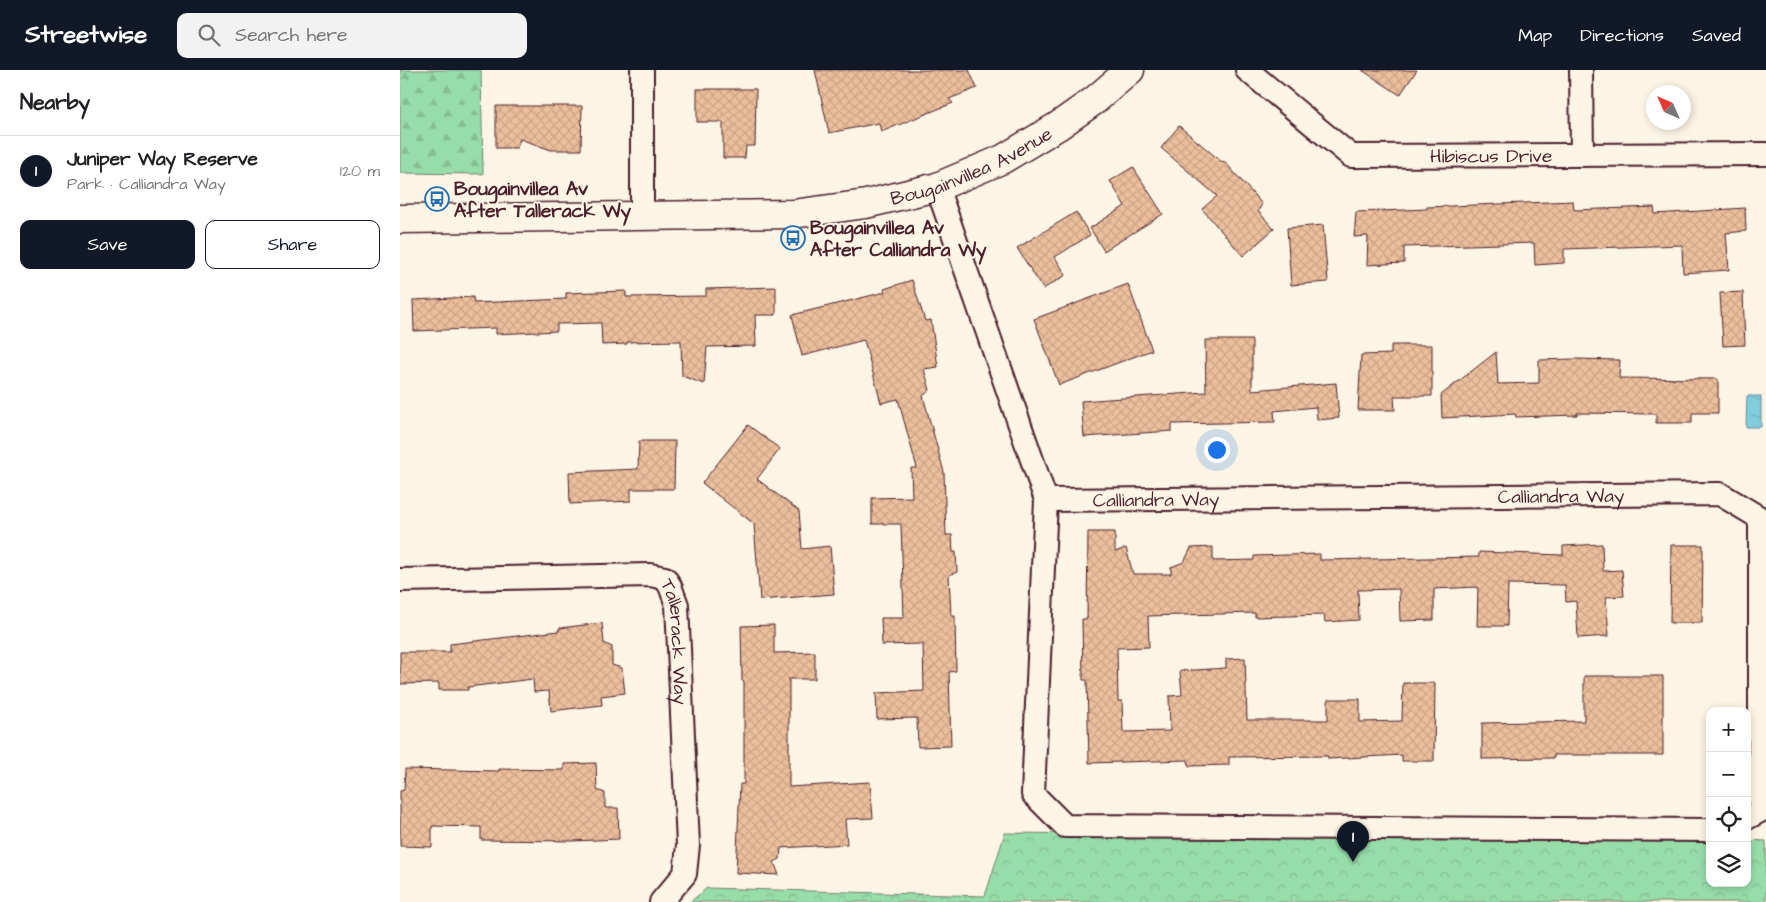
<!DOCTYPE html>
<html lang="en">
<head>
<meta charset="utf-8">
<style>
	body { margin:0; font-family:"Architects Daughter",sans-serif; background:#f2f2f2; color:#202124 }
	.controls { position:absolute; right:15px; bottom:15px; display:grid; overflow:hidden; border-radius:10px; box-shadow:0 2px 8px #0003 }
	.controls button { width:45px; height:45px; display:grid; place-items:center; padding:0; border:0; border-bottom:1px solid #e0e0e0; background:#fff; color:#202124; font:25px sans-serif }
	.compass { position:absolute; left:1246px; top:15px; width:45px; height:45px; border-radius:50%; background:#fff; box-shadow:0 2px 8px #0003; rotate:315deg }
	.you { position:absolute; left:816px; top:379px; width:18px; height:18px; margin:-12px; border:4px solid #fff; border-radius:50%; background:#1a73e8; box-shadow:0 0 0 8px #1a73e833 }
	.badge { display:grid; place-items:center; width:32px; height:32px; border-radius:50%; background:#111827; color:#fff; font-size:16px; font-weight:700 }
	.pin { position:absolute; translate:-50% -41px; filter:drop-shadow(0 1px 2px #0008) }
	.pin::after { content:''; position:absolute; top:26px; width:18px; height:15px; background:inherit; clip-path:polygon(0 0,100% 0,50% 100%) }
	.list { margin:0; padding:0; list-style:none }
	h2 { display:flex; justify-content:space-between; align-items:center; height:65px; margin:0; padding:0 20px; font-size:21px }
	h2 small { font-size:16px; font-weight:400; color:#757577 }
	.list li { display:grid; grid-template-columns:32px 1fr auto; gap:15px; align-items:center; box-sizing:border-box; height:70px; padding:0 20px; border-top:1px solid #e0e0e0 }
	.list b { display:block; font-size:19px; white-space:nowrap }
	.list p { margin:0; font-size:16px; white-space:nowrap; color:#757577 }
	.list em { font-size:16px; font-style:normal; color:#757577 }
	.actions { display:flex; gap:10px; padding:15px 20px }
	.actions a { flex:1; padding:11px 0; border:1px solid #111827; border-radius:10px; text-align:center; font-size:18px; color:#111827 }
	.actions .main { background:#111827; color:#fff }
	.icon { flex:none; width:28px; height:28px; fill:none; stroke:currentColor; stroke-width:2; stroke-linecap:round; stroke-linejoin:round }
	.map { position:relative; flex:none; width:1366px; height:832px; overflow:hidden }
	header { display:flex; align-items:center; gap:30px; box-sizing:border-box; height:70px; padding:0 25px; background:#111827; color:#fff }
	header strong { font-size:24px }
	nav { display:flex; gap:28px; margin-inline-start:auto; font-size:18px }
	.search { width:350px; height:45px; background:#f2f2f2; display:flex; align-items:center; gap:12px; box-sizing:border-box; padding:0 18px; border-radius:10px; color:#757577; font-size:19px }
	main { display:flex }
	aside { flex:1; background:#fff }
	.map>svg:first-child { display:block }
</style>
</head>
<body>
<header>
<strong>Streetwise</strong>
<div class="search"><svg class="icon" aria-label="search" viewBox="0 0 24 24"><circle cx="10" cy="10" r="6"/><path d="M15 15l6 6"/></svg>Search here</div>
<nav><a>Map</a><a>Directions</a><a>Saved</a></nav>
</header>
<main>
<aside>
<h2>Nearby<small></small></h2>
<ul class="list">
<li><span class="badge">1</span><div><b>Juniper Way Reserve</b><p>Park · Calliandra Way</p></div><em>120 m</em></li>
</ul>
<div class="actions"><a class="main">Save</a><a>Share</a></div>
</aside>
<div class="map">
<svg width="1366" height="832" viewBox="0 0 1366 832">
	<defs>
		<pattern id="forest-firs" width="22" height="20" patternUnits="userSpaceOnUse" patternTransform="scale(1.25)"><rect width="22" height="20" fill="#97ddaa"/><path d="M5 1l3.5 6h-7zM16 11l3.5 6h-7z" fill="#84bd92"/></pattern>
		<pattern id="park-crowns" width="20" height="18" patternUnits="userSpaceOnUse" patternTransform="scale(1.25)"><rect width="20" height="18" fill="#97ddaa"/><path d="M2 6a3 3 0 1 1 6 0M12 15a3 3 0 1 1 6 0" fill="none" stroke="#84bd92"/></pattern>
		<pattern id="water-ripples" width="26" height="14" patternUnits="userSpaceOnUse" patternTransform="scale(1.25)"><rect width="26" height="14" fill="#80cdde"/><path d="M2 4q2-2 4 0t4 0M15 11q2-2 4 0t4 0" fill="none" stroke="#70b0bf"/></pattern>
		<pattern id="building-cross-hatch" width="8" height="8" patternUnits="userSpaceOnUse" patternTransform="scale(1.25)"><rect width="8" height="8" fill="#ecbf9c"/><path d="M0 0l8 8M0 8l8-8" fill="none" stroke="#cca487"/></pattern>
	</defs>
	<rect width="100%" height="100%" fill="#fcf5e5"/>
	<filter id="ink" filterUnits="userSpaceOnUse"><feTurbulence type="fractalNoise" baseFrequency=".02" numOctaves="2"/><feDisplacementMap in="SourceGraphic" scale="10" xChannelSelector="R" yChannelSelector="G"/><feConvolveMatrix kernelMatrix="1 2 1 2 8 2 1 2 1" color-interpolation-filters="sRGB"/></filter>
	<g filter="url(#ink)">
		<polygon fill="url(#forest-firs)" stroke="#707e6a" points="0,0 81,0 83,104 0,103"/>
		<polygon fill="url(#park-crowns)" stroke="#707e6a" points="605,763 1310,770 1310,813 1347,813 1347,770 1366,771 1366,832 290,832 307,818 585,826"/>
		<polygon fill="url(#water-ripples)" stroke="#6a8796" points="1347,326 1361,326 1361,357 1346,357"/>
		<g fill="url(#building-cross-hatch)" stroke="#4a1f2b">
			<polygon points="415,0 569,0 577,18 549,29 553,33 481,62 479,53 429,63"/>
			<polygon points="962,0 1017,0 1000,25"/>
			<polygon points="297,19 356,19 355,76 346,76 345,88 323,88 323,52 297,52"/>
			<polygon points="96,36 182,36 181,80 151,80 120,69 117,78 96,78"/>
			<polygon points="779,56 822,92 824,91 862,134 858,141 874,159 843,186 802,139 817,126 761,78"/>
			<polygon points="733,97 763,144 704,181 690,158 725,136 710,111"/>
			<polygon points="1173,131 1174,140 1254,137 1255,144 1345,138 1346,161 1326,163 1329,200 1283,203 1282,175 1164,179 1164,193 1135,195 1134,173 1004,177 1004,193 967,195 968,166 954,167 956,142 1027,139 1027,137"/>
			<polygon points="676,142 690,165 655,187 666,205 643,219 617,178"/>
			<polygon points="923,155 928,212 891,215 887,158"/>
			<polygon points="512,210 525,251 531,250 538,297 524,299 530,320 523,326 544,402 546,465 552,465 553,482 556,482 557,502 549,505 551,546 555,546 556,601 549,602 551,676 518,677 517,648 477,649 476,623 524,621 523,574 482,575 481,548 504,548 501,454 472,454 472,428 512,427 511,398 517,398 498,329 481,333 464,270 402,286 392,245 485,222 484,219"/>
			<polygon points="728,214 752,280 659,315 634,249"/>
			<polygon points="376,217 376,245 355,245 356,276 307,277 304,314 282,306 281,271 227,272 227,274 202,275 201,253 157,254 157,261 96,264 96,258 14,261 13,230 73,227 74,233 166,229 166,223 226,221 226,227 306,226 306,219"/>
			<polygon points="1343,222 1345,275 1323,276 1320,223"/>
			<polygon points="805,270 852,270 852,320 936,313 939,348 917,350 916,337 874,341 875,352 772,354 772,361 684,367 681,331 806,322"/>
			<polygon points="991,275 1032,275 1032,326 994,326 995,340 958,340 961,285 991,284"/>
			<polygon points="1096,282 1098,314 1139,313 1139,290 1175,289 1220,290 1219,308 1318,309 1318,343 1292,343 1292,353 1256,353 1256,344 1177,343 1177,345 1116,347 1115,344 1042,348 1041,325"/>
			<polygon points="348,355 380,379 357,409 399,441 402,479 430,476 434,524 360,530 354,454 302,413"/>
			<polygon points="239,371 275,371 274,419 231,419 231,431 170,434 169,402 238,399"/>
			<polygon points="688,462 715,462 715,482 726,478 733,504 771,504 771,497 784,492 791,478 813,477 813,491 854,490 854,486 920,484 920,490 1079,487 1079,482 1163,485 1163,476 1202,474 1203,501 1222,500 1224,526 1206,527 1209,566 1178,568 1176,531 1166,532 1165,515 1108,514 1107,556 1077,556 1078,517 1034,519 1034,550 1000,551 999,519 958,520 959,550 925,552 924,545 855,547 855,543 748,546 749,577 717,578 718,631 722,631 723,662 770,661 769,626 782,625 780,601 826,598 826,589 845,588 847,650 928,650 928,629 960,629 960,652 1002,651 1003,613 1035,613 1034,691 1002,691 1002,685 928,689 928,686 829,687 829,695 789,696 788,690 689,693 687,610 683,610 682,549 687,549"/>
			<polygon points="1271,475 1303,475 1302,553 1270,553"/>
			<polygon points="202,553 204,573 212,577 212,595 222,598 225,623 201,626 202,635 151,641 149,621 134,622 133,609 68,617 68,620 39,620 39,613 0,614 0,582 50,582 50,574 159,561 159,558"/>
			<polygon points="374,555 374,583 415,582 415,609 389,609 389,717 470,712 473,748 445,749 447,774 381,778 380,789 374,792 379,805 336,803 340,714 344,714 344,611 342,611 341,556"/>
			<polygon points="1184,606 1263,606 1263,685 1154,685 1154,688 1082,689 1082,653 1184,651"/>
			<polygon points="196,693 197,720 205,723 205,738 218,738 219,769 173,771 81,770 81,757 32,756 32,777 0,776 0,721 4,720 5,699 99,701 99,699 164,700 164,694"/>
		</g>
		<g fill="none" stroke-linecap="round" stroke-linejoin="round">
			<g stroke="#4a1f2b" stroke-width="26">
				<g id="minor">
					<path id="s1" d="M847 0 951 86 1366 84"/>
					<polyline points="1181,0 1182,85"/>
					<polyline points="537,117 646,430 633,724 665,756 1310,760"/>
					<polyline points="242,147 242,0"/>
					<path id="s2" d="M646 430 1320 424 1360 448V741L1347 748"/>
					<path id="s3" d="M0 510 250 505 265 508 270 516 277 535 288 775 285 804 261 832"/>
				</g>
			</g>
			<g stroke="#4a1f2b" stroke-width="31">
				<g id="tertiary">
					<path id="s4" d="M0 149 393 144 466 134 537 117 603 89 658 56 695 30 730 0"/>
				</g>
			</g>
			<use href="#minor" stroke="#fcf5e5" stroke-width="22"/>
			<use href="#tertiary" stroke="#fcf5e5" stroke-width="28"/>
		</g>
	</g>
	<defs>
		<g id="bus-ring" transform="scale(1.25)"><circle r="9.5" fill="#fcf5e5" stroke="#1f6fb2" stroke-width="1.5"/><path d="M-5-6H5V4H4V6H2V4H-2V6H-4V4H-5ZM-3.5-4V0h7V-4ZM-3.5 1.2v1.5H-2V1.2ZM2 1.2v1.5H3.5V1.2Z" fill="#1f6fb2"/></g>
	</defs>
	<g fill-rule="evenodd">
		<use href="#bus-ring" x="37" y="129"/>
		<use href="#bus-ring" x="393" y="168"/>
	</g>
	<g text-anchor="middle" stroke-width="4" stroke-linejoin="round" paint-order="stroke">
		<g font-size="19" fill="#4a1f2b" stroke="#fcf5e5">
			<text dy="7" stroke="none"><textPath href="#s1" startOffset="275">Hibiscus Drive</textPath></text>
			<text dy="7" stroke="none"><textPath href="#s4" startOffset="579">Bougainvillea Avenue</textPath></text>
			<text dy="7" stroke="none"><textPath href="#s2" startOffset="515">Calliandra Way</textPath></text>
			<text dy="7" stroke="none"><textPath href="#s2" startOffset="110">Calliandra Way</textPath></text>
			<text dy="7" stroke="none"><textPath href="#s3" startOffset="331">Tallerack Way</textPath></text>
		</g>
		<g font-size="19" font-weight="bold" fill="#4a1f2b" stroke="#fcf5e5" text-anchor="start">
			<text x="54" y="125">Bougainvillea Av<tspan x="54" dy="22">After Tallerack Wy</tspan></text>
			<text x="410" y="164">Bougainvillea Av<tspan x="410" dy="22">After Calliandra Wy</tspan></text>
		</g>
	</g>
</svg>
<div class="controls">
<button>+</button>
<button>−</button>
<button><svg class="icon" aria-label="locate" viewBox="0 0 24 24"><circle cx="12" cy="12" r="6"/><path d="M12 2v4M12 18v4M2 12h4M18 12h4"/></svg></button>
<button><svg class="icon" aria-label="layers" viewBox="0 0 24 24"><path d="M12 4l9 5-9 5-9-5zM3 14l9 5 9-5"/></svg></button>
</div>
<svg class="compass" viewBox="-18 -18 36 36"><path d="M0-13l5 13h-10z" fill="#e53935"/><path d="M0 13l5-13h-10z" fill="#757577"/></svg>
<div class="you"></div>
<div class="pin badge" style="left:953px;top:792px">1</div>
</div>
</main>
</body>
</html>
